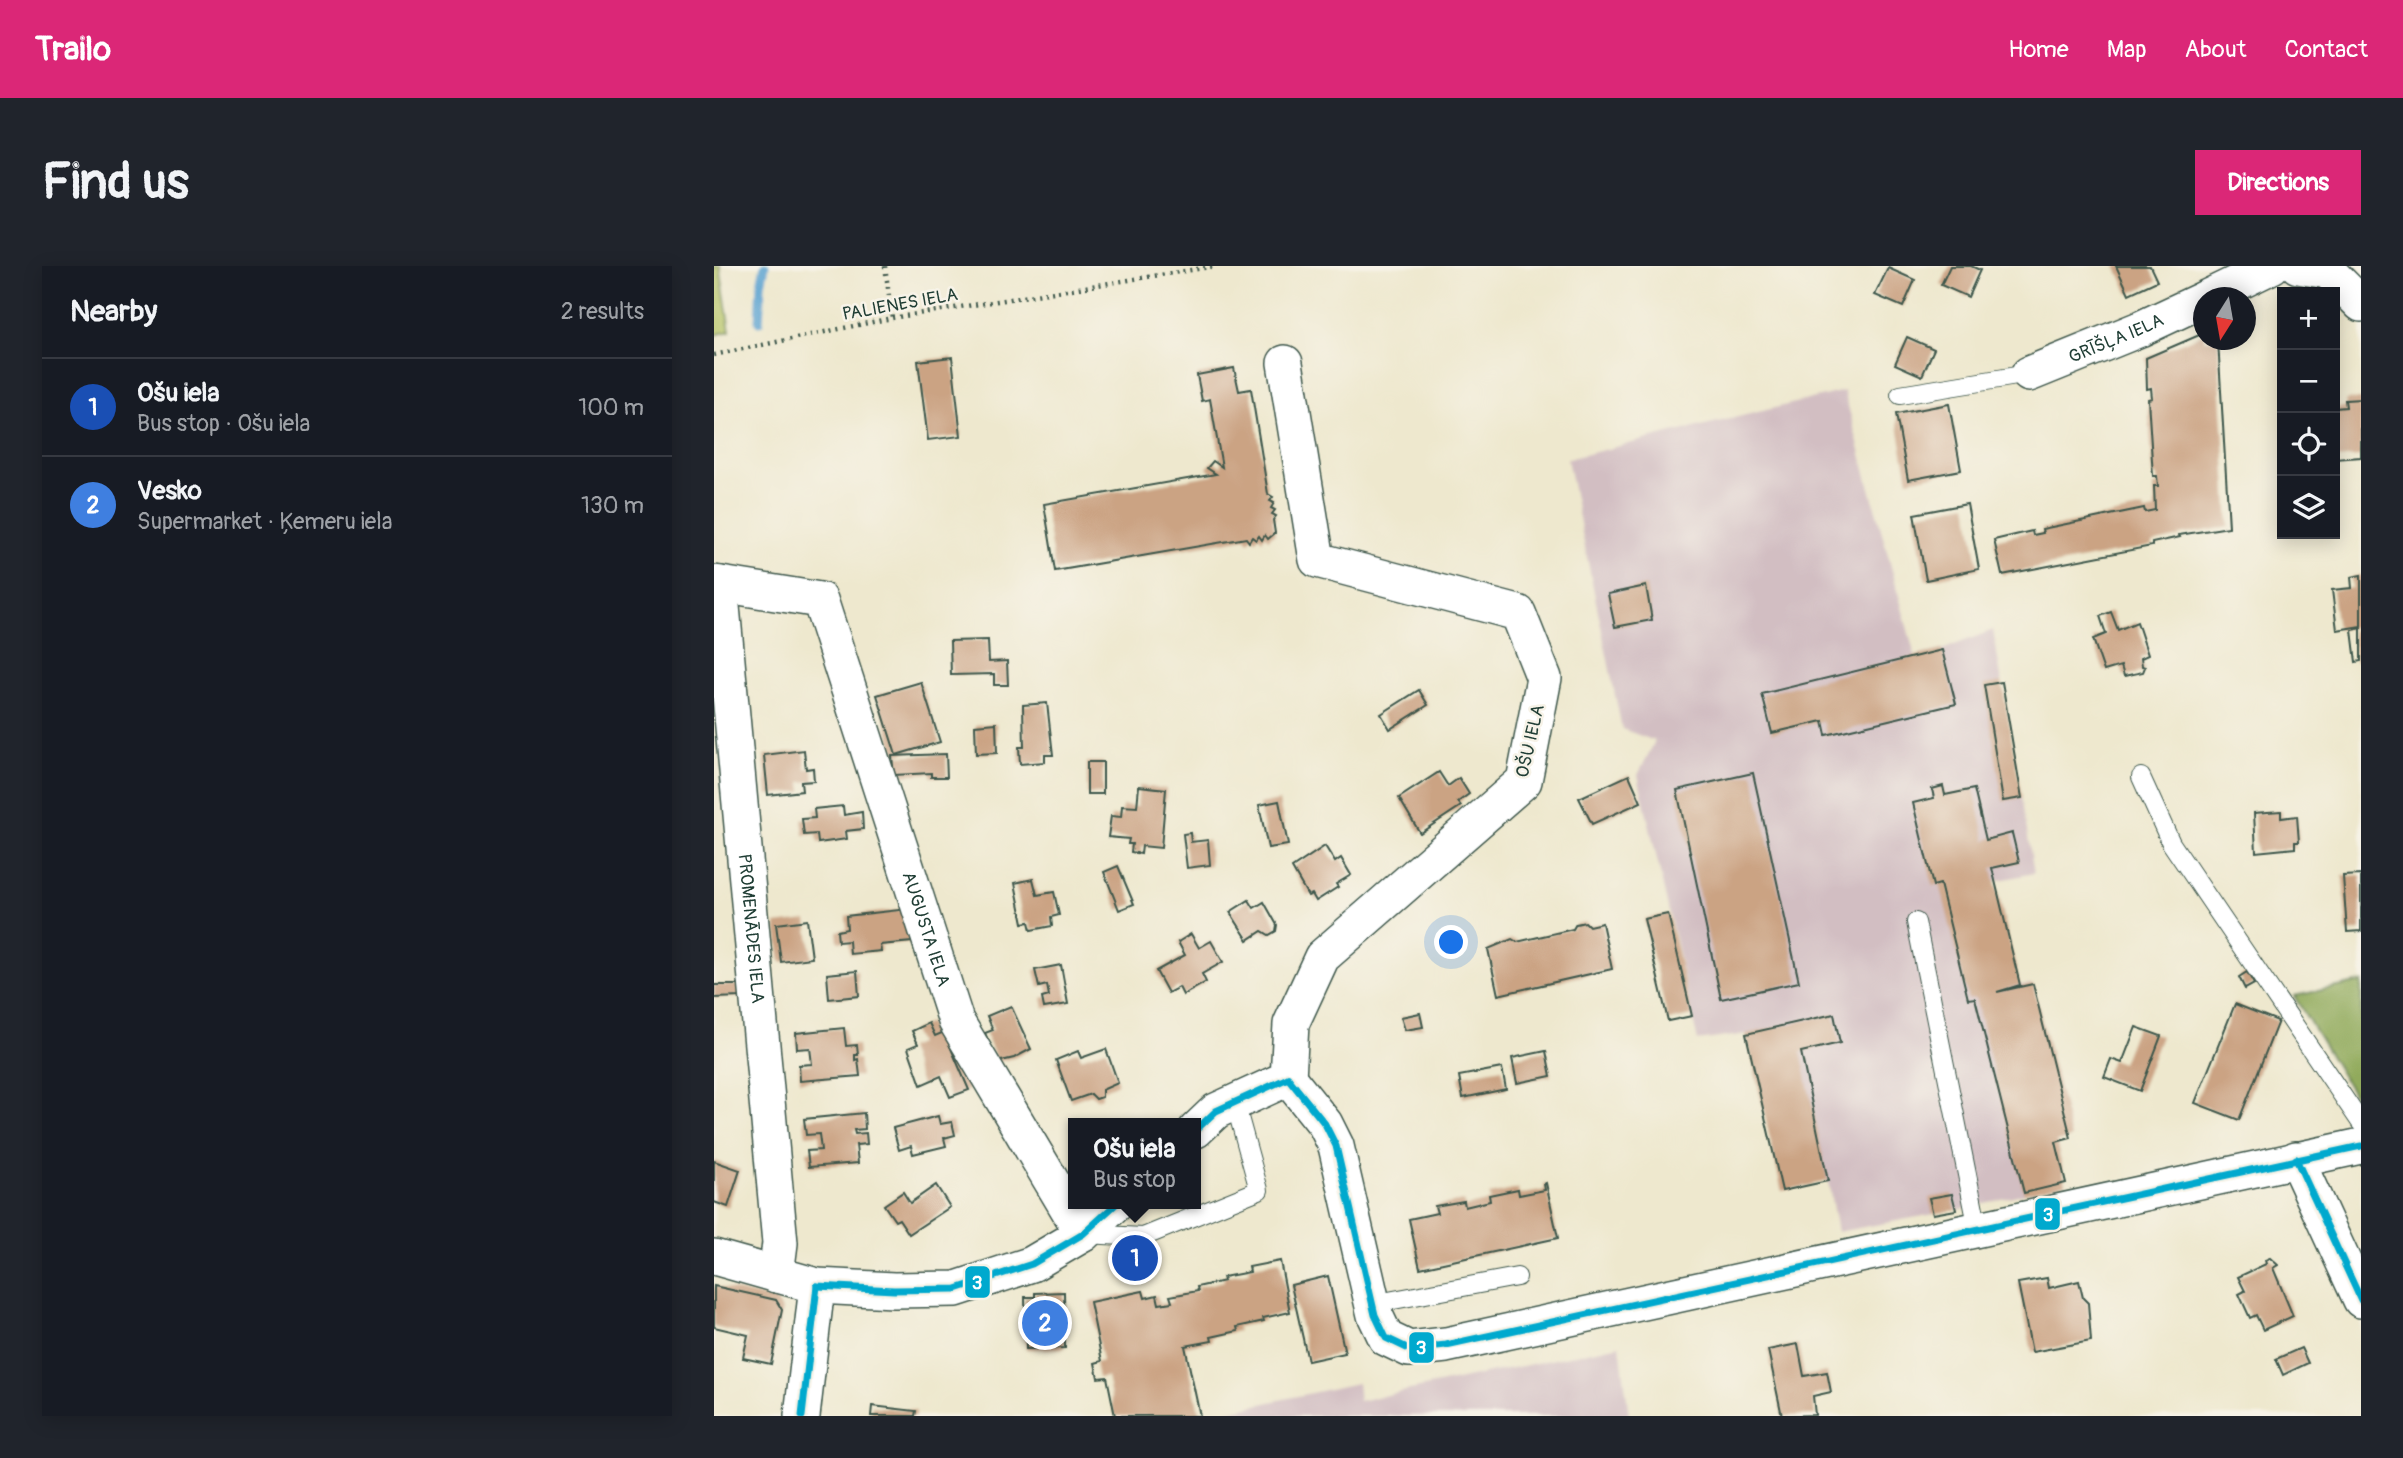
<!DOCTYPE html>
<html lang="en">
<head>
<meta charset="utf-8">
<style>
	body { margin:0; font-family:Pangolin,sans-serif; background:#20242c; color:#f1f3f6 }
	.controls { position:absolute; right:21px; top:21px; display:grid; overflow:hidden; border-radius:0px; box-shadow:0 4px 18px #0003 }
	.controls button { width:63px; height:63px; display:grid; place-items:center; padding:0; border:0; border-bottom:2px solid #363941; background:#171b24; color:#f1f3f6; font:35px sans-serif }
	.compass { position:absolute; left:1479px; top:21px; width:63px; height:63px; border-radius:50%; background:#171b24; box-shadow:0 4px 18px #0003; rotate:191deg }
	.you { position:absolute; left:738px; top:677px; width:24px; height:24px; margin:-18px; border:5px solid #fff; border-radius:50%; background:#1a73e8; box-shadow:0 0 0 10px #1a73e833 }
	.badge { display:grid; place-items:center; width:46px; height:46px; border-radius:50%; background:#db2777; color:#fff; font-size:23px; font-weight:700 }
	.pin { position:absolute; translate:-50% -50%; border:4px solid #fff; box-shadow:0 2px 7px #0006 }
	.popup { position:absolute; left:354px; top:852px; width:133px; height:91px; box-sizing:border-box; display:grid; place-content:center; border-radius:0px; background:#171b24; filter:drop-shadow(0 2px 5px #0005); font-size:23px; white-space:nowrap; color:#9ea1a6 }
	.popup b { font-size:26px; color:#f1f3f6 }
	.popup::after { content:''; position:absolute; left:50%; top:100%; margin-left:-14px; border:14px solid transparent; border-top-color:#171b24 }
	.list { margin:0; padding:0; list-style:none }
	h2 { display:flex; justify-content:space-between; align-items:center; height:91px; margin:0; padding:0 28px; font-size:30px }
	h2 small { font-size:23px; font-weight:400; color:#9ea1a6 }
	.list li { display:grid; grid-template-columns:46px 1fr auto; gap:21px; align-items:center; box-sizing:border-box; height:98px; padding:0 28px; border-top:2px solid #363941 }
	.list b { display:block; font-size:26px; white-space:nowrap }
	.list p { margin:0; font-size:23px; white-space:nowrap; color:#9ea1a6 }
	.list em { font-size:23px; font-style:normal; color:#9ea1a6 }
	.icon { flex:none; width:38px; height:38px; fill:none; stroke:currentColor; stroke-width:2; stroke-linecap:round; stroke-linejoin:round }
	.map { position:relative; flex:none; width:1647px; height:1150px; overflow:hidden; border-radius:0px }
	header { display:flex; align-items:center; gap:42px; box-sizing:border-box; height:98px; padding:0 35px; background:#db2777; color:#fff }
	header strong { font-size:33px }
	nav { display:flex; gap:38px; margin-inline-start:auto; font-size:24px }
	.intro { display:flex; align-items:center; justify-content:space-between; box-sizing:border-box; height:168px; padding:0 42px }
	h1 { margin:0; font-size:49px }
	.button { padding:18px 32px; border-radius:0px; background:#db2777; color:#fff; font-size:24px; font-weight:700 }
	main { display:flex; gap:42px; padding:0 42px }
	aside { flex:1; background:#171b24; border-radius:0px; box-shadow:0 4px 18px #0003 }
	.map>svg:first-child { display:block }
</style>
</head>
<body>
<header>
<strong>Trailo</strong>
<nav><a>Home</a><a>Map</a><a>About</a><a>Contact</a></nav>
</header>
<div class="intro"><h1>Find us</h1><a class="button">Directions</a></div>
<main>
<aside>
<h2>Nearby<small>2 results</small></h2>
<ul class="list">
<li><span class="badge" style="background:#1a4fb4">1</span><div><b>Ošu iela</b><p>Bus stop · Ošu iela</p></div><em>100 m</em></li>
<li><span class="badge" style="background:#3f7fe0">2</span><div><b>Vesko</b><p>Supermarket · Ķemeru iela</p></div><em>130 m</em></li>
</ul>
</aside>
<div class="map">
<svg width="1647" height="1150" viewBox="0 0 1647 1150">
	<rect width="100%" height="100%" fill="#f7f3e8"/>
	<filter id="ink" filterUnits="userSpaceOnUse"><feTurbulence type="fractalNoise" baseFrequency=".0143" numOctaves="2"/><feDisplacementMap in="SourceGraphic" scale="14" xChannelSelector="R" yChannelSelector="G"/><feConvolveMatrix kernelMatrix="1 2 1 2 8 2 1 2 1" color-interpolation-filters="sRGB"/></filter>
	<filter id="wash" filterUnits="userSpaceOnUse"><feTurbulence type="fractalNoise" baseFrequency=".00686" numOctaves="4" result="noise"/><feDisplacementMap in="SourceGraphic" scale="28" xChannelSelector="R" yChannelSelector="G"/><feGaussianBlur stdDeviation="1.57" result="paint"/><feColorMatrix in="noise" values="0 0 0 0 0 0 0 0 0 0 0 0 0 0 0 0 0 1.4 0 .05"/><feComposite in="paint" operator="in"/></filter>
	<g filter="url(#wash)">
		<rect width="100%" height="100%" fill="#eee8ce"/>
		<g fill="#d2bec2">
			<polygon points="1130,125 1201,390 1228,384 1279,364 1320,607 1281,615 1306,719 1319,718 1357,872 1342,876 1352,917 1242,944 1123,966 1114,915 1068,925 1033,768 984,775 924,509 941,475 908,463 853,193"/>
			<polygon points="906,1079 915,1150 493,1150 643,1117 645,1135"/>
		</g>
		<polygon fill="#b7c567" stroke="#6b814e" stroke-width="2" points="0,0 6,0 16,65 0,69"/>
		<polygon fill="#91aa5c" stroke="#587448" stroke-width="2" points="1647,716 1647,841 1580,730"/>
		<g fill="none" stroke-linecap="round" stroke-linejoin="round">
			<polyline stroke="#59a1d0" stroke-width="9" points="45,56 47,18 51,0"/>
		</g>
		<g id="blocks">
			<g fill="#cba383">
				<polygon points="1236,0 1257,0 1266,4 1254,31 1227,19"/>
				<polygon points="1402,0 1436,0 1443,15 1415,28"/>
				<polygon points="1174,2 1201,14 1189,41 1161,29"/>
				<polygon points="1490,67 1490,74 1504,74 1515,261 1465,269 1466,271 1438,277 1438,280 1288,309 1280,274 1318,265 1319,269 1329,267 1328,263 1430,242 1431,246 1441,244 1440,220 1444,220 1443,210 1439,210 1434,133 1438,132 1437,122 1433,123 1432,92"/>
				<polygon points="1193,71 1220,83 1208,110 1181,98"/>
				<polygon points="238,91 247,170 214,174 204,95"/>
				<polygon points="520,102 525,125 537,123 554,228 559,231 556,235 560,237 557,242 561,244 558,248 562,250 559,254 561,267 554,273 551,269 548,274 545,270 542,274 538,271 535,276 532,272 341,305 330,238 502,208 493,202 499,195 508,201 496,133 488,135 483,109"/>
				<polygon points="1647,133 1647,191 1621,193 1621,142 1632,141 1631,134"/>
				<polygon points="1235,138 1247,204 1194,214 1182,148"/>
				<polygon points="1253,238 1265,303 1212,314 1200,248"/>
				<polygon points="1647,309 1647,360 1623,364 1618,324 1638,322 1637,311"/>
				<polygon points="932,320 938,354 901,361 894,328"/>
				<polygon points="1397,346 1404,364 1423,356 1434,389 1427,392 1428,400 1431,401 1429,406 1410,410 1407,400 1390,405 1379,373 1392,368 1386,350"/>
				<polygon points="1647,362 1647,395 1642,396 1638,364"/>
				<polygon points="274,374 275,396 293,395 294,419 280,419 280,408 237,409 236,375"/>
				<polygon points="1228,384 1242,438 1112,469 1109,455 1058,467 1048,428"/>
				<polygon points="207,416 226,476 182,489 163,429"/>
				<polygon points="1288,416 1308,532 1289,535 1270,419"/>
				<polygon points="705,424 714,439 676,463 667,448"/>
				<polygon points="333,437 339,489 331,489 331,496 306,498 305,481 310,481 309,439"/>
				<polygon points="282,457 283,487 262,488 261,459"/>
				<polygon points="90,484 92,503 99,502 100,515 87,516 88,525 54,529 50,489"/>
				<polygon points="232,488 233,511 217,511 217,507 180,509 178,490"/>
				<rect x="373" y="496" width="16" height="32"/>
				<polygon points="725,506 734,520 745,512 755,528 744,536 747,540 706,567 685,532"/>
				<polygon points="1039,507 1085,716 1007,733 963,524"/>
				<polygon points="915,509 927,536 878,558 865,532"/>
				<polygon points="425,520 452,523 447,582 428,580 427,588 417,586 418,578 414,578 415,573 394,571 397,550 407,551 408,540 423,541"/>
				<polygon points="1229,520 1231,529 1260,523 1272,574 1298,567 1305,596 1278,602 1306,719 1283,726 1319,718 1357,872 1342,876 1352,917 1310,927 1261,732 1254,733 1226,618 1219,620 1199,537 1220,532 1218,523"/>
				<polygon points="565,535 574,579 554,582 545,539"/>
				<polygon points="129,540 130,549 148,546 149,563 132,565 133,573 104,577 103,568 90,569 88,553 101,552 100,543"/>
				<polygon points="1567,545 1567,552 1583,550 1585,576 1581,576 1581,582 1542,586 1540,547"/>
				<polygon points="476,567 477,576 494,574 496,599 473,602 469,568"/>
				<polygon points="611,580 621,596 627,592 637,609 622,618 624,621 602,635 598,628 594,630 578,602"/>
				<polygon points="404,600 420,638 405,644 390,606"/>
				<polygon points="1647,609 1647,665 1633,666 1629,610"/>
				<polygon points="319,613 323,629 340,626 345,649 337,651 338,660 317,664 315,656 309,657 301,617"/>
				<polygon points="535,634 540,642 550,636 563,659 562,665 555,669 548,665 534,674 516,646"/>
				<polygon points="194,643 198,676 166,679 167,685 136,688 135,675 124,676 123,665 133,663 132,650"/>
				<polygon points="954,648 978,750 954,755 930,653"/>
				<polygon points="93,654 98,692 67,696 62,658"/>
				<polygon points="871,656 875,660 888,657 898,703 784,729 774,683 798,673 803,676 859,663 862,658"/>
				<polygon points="477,668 485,682 497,675 509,696 488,708 492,716 469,729 465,721 454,727 442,705 471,689 464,676"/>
				<polygon points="347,699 354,738 330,742 328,732 335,730 333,719 325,721 321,704"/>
				<polygon points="143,705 145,730 115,733 113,708"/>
				<polygon points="1533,706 1540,718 1531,723 1525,711"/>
				<polygon points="0,719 27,719 27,731 0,732"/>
				<polygon points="1521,738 1564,755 1525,854 1481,837"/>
				<polygon points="297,740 317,783 300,792 283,796 271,767 279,764 273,750"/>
				<polygon points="706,747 709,761 691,764 687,751"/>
				<polygon points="1120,748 1126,777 1087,786 1114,915 1068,925 1032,768"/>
				<polygon points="215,757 221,770 230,766 255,824 236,831 227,810 207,819 194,782 204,778 198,765"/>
				<polygon points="1422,761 1447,770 1426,825 1390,811 1397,793 1408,797"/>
				<polygon points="130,762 132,780 143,779 144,789 141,789 141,794 144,793 146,810 86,815 85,799 98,798 96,782 83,783 82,767"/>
				<polygon points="392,783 404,817 388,824 388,831 382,833 377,828 357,835 342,794 364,785 367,792"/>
				<polygon points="832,785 837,810 803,817 798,792"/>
				<polygon points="788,802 792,823 749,832 745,810"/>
				<polygon points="150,847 151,863 140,864 141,868 152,867 153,878 142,879 144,897 95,901 93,885 107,884 105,868 92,869 90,853"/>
				<polygon points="224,850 226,858 238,856 241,869 230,872 232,880 199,888 197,880 185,884 179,862"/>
				<polygon points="0,895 26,904 14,941 0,936"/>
				<polygon points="832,917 844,972 706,1002 695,953 723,947 721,940 750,935 751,941 776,935 775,929 804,923 805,929 831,924 830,918"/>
				<polygon points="222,919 236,941 195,968 185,953 181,955 170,939 189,926 196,937"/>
				<polygon points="1238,928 1242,944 1219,948 1215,932"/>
				<polygon points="1556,992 1564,999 1559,1002 1579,1050 1549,1064 1542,1049 1536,1052 1525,1028 1531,1025 1524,1011 1552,998 1551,994"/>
				<polygon points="566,995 576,1046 549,1052 550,1055 523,1061 524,1065 497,1071 498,1075 471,1080 486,1150 401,1150 393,1111 384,1112 381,1097 388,1095 376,1036 429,1025 431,1032 443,1029 445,1038 458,1036 456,1030 484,1025 483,1021 510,1015 509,1011 536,1006 535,1001"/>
				<polygon points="614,1010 631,1087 594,1095 577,1019"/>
				<polygon points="1333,1012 1335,1022 1365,1015 1369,1032 1374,1037 1377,1075 1318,1086 1304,1017"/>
				<polygon points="0,1020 62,1034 68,1044 57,1098 29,1092 34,1069 0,1061"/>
				<polygon points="350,1026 351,1082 312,1083 311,1031 321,1031 321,1027"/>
				<polygon points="1084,1078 1090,1110 1113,1106 1117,1126 1099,1130 1101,1149 1068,1150 1054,1084"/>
				<polygon points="1587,1082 1594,1097 1569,1109 1562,1093"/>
				<polygon points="158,1140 202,1145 201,1150 157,1150"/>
			</g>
		</g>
	</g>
	<g filter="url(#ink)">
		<use href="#blocks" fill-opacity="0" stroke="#3e574b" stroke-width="2"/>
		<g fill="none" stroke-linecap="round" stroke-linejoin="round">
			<g stroke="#3e574b" stroke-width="20">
				<g id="service">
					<polyline points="1186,129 1315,108"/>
					<polyline points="1427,511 1457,577 1647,857"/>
					<polyline points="1202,656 1264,963"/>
					<polyline points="370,968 429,971 545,924 521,837"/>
					<polyline points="658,1038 803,1011"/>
				</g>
			</g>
			<g stroke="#3e574b" stroke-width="38">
				<g id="minor">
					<polyline points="1584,0 1614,5 1647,38"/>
					<polyline points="1492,32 1558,0"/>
					<polyline points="571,97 603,294 804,347 830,412 810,515 608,691 577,758 574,812"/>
					<path id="s1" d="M1315 108 1426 63 1490 33"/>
					<path id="s2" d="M0 317 106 334 242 755 369 968"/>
					<path id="s3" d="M6 318 66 977 62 1009"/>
					<polyline points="574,812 611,858 622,880 661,1049 672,1072 695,1083 732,1079 1647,880"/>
					<polyline points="482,864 502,845 574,812"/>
					<polyline points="1582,893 1647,1034"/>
					<polyline points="0,991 103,1020 180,1024 242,1023 318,998 369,968 402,938"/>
					<polyline points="88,1150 103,1020"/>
				</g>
			</g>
			<g stroke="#3e574b" stroke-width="4.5" stroke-dasharray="2 5" stroke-linecap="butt">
				<polyline points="171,0 178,52"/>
				<polyline points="0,89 178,52 502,0"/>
			</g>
			<use href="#service" stroke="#fff" stroke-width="18"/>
			<use href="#minor" stroke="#fff" stroke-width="35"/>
			<g stroke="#f7f3e8" stroke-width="12">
				<g id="bus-1">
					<polyline points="574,812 611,858 622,880 661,1049 672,1072 695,1083 732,1079 1647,880"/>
					<polyline points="482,864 502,845 574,812"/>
					<polyline points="1582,893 1647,1034"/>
					<polyline points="103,1020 180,1024 242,1023 318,998 369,968 402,938"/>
					<polyline points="88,1150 103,1020"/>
				</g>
			</g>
			<use href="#bus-1" stroke="#00a9ce" stroke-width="7"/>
		</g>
	</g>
	<g text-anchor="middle" stroke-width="5" stroke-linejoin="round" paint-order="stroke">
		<g font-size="18" fill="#1f3d34" stroke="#f7f3e8">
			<text transform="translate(186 38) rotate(-10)" y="6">PALIENES IELA</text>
			<text dy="6" stroke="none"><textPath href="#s1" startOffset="94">GRĪŠĻA IELA</textPath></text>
			<text transform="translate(816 475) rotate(-77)" y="6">OŠU IELA</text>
			<text dy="6" stroke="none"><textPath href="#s2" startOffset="453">AUGUSTA IELA</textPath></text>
			<text dy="6" stroke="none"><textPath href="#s3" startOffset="346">PROMENĀDES IELA</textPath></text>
		</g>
	</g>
	<g stroke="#f7f3e8" stroke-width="2.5">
		<rect x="1320" y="931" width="27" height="34" rx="7" fill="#00a9ce"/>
		<rect x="250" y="999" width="27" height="34" rx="7" fill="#00a9ce"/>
		<rect x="694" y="1065" width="27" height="33" rx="7" fill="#00a9ce"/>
	</g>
	<g font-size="19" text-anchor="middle" font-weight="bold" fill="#fff">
		<text x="1334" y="955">3</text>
		<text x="263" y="1023">3</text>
		<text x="707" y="1088">3</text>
	</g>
</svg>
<div class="controls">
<button>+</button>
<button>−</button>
<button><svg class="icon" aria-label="locate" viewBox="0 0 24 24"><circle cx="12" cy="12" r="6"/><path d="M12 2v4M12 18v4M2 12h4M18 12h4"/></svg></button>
<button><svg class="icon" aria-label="layers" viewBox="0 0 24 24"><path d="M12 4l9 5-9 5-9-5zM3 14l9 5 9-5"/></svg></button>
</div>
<svg class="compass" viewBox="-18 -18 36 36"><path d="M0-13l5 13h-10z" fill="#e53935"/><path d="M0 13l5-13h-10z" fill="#9ea1a6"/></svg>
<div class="you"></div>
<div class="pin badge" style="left:421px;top:992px;background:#1a4fb4">1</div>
<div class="popup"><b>Ošu iela</b>Bus stop</div>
<div class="pin badge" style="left:331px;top:1057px;background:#3f7fe0">2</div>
</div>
</main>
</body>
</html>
